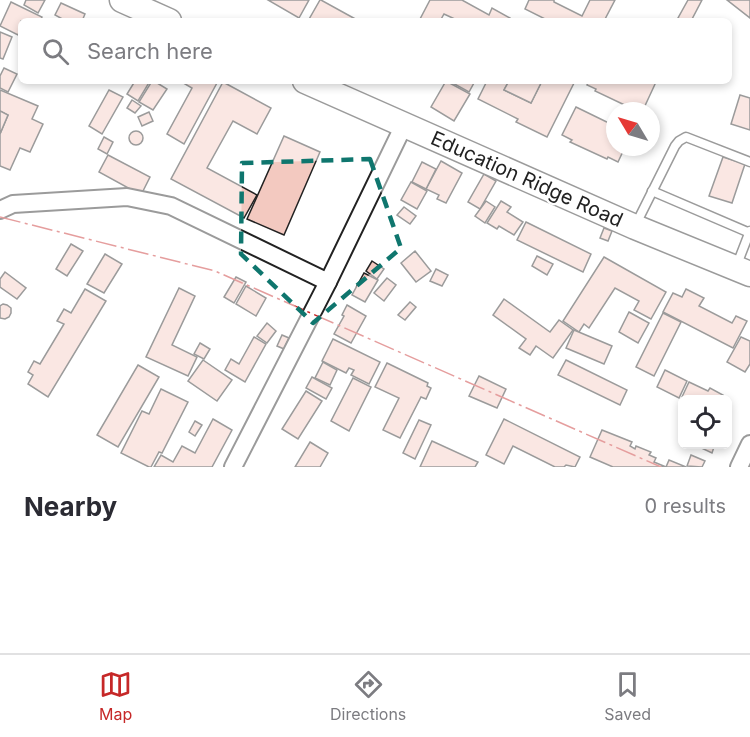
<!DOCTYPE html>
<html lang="en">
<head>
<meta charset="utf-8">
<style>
	body { margin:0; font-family:Inter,sans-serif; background:#f2f2f3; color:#2b2b33 }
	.controls { position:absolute; right:18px; bottom:18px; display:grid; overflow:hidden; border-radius:9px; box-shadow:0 3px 9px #0003 }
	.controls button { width:54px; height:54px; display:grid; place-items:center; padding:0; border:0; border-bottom:2px solid #e1e1e2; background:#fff; color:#2b2b33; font:30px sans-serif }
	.compass { position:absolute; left:606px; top:102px; width:54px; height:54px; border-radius:50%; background:#fff; box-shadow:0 3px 9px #0003; rotate:308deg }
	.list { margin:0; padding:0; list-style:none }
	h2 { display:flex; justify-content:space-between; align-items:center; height:78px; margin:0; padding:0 24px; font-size:26px }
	h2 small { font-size:20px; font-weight:400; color:#7c7c81 }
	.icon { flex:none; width:33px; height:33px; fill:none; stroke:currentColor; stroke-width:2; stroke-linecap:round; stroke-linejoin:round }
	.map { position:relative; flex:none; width:750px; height:467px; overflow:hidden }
	.search { position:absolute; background:#fff; box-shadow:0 3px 9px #0003; left:18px; right:18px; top:18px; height:66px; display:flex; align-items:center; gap:15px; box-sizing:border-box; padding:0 21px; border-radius:9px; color:#7c7c81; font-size:22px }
	.sheet { height:186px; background:#fff }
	nav { display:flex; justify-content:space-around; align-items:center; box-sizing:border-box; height:84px; border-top:2px solid #e1e1e2; background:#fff; font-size:16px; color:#7c7c81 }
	nav a { display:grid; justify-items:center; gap:3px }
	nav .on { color:#c62828 }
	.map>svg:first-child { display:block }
</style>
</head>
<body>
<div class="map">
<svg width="750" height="467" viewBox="0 0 750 467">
	<rect width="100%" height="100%" fill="#fff"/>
	<g fill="#f3c9c0" stroke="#222" stroke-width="1.5">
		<polygon points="26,0 45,0 38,13 24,5"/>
		<polygon points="268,0 309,0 299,18"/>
		<polygon points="320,0 321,0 359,21 308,21"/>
		<polygon points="430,0 462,0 489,15 492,8 510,18 508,21 459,21 444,14 440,21 419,21"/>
		<polygon points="529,0 554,0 554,2 582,16 590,0 615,0 604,21 549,21 525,9"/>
		<polygon points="688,0 702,0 691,21 684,21 678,18"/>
		<polygon points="727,0 750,0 750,18"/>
		<polygon points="11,2 42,17 40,21 21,21 21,31 20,30 18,35 0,26"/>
		<polygon points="61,3 85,14 82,21 66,21 55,15"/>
		<polygon points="0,32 12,37 3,59 0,58"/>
		<polygon points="4,68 17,74 8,92 0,88 0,76"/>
		<polygon points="135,81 150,81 138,101 127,94"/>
		<polygon points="152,81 154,81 167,89 153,110 139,102"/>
		<polygon points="180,81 218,81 184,144 167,134 192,88"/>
		<polygon points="446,81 470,94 454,121 431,107"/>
		<polygon points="449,81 475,81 469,92"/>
		<polygon points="487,81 509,81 504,90 531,103 542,81 575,81 547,137 516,122 518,119 478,99"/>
		<polygon points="509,81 542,81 531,103 504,90"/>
		<polygon points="589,81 653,81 656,82 643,110 633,106 631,108 595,91 596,89 587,85"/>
		<polygon points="223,82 271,108 257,134 233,121 207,168 257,195 244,218 171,179"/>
		<polygon points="0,90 38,106 32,119 43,124 30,152 20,148 10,170 0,166 0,134 8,115 0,111"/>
		<polygon points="109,90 123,97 102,134 89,126"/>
		<polygon points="740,95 750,98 750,130 731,124"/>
		<polygon points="132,100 141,106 135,113 127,108"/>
		<polygon points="576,107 615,126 615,147 625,147 618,162 608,157 607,159 570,142 572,140 562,135"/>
		<polygon points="0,111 8,115 0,134"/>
		<polygon points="149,112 153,121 142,126 138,117"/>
		<circle cx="136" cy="138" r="7"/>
		<polygon points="284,136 320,152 284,235 247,219"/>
		<polygon points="104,137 113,142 107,154 98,149"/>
		<polygon points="108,155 150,177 141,195 99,172"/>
		<polygon points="723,157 745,164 732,203 709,196"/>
		<polygon points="441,161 462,173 446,203 437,199 439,195 426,189"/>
		<polygon points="422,162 436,169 426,189 412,182"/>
		<polygon points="484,174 496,181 480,209 468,202"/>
		<polygon points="411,182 427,191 417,209 401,200"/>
		<polygon points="486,201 495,207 485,223 475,216"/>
		<polygon points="501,201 511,207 507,212 523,222 514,235 499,226 497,229 487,223"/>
		<polygon points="404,207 416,216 410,224 397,215"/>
		<polygon points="526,222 591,254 583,272 517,240"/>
		<polygon points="604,228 612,231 608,241 600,238"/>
		<polygon points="71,244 83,251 67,276 56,269"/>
		<polygon points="415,251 431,271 416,282 401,263"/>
		<polygon points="105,254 122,264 104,293 87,284"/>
		<polygon points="537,256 553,264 547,275 532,266"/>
		<polygon points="604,257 666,292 651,319 634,310 639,301 615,288 589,328 584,324 579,332 563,321"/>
		<polygon points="372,261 384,269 377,279 366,271"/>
		<polygon points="436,269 448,275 442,286 430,281"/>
		<polygon points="5,272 26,288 17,299 0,287 0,279"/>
		<polygon points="364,273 378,280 365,302 352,295"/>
		<polygon points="236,277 246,282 234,303 224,297"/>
		<polygon points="387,278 396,285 384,301 374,293"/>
		<polygon points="246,286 266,298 256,316 236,304"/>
		<polygon points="179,288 195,296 172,345 197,357 188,376 146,357"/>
		<polygon points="85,289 106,301 48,397 28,384 33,375 28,372 34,361 40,364 64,324 57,321 64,309 71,313"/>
		<polygon points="686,289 704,298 699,306 732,323 736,316 747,321 733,348 663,312 673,293 682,297"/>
		<polygon points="504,299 550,332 559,320 573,330 553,358 536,346 530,355 519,348 526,339 493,315"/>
		<polygon points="410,302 416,307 405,320 398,315"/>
		<polygon points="3,304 7,305 11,308 11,313 9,317 5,319 0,318 0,306"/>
		<polygon points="347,305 366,316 351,343 334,334 344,316 342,315"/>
		<polygon points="629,312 649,323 638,343 619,332"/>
		<polygon points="663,313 681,322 654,376 636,367"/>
		<polygon points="267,323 276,331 267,343 257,336"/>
		<polygon points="574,330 612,346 604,364 566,348"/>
		<polygon points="282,335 289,338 284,349 277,346"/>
		<polygon points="254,337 266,344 245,382 225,370 231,359 239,364"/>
		<polygon points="741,337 750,341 750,364 745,372 727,362"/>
		<polygon points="333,339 380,362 369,384 351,375 354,370 349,368 346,373 322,361"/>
		<polygon points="200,343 210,349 204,359 194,354"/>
		<polygon points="203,360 232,380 217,401 188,381"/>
		<polygon points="566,360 627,390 620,405 558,375"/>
		<polygon points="323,362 337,370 330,385 315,378"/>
		<polygon points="387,363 428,383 427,386 431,388 426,399 421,397 400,438 383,430 399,398 375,387"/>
		<polygon points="138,365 159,377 118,447 97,435"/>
		<polygon points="665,370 687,381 679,398 657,387"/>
		<polygon points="479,376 506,389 497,408 469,396"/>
		<polygon points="312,377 332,388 326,399 306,388"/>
		<polygon points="353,378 371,387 349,431 331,421"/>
		<polygon points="689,382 708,391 710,388 723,395 721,400 682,400 681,399"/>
		<polygon points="161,389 188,402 162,453 159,452 151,467 149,467 121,453 142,411 149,414"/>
		<polygon points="306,391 322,401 298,439 282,429"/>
		<polygon points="213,419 232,430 212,467 154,467 161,455 173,462 182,446 195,453"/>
		<polygon points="504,419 580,457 575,467 566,465 564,467 555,467 513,446 504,464 486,455"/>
		<polygon points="419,420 431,425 415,459 403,453"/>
		<polygon points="195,421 202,425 195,436 189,432"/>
		<polygon points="602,430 632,442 630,446 635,449 636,446 651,452 649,455 656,458 654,462 666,467 669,460 686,467 613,467 590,457"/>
		<polygon points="432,441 478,462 475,467 420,467"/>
		<polygon points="310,442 328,453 320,467 295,467"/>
		<polygon points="693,444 715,444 712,453"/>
		<polygon points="691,455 705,461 702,467 687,466"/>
	</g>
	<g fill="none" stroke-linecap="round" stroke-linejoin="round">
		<g stroke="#222" stroke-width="11">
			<g id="service">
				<polyline points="652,191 750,233"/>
				<polyline points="636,224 675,146 679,141 686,137 750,162"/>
				<polyline points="736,267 750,231"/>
			</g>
		</g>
		<g stroke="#222" stroke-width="20">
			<g id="minor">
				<polyline points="0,210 13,204 127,197 171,206 328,282"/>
				<polyline points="233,467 328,282 404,125"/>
				<polyline points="739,467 750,444"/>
			</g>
		</g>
		<g stroke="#222" stroke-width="27">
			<g id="secondary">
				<polyline points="122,0 169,21"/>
				<polyline points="305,81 635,227 750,274"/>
			</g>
		</g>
		<use href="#service" stroke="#fff" stroke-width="8"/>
		<use href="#minor" stroke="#fff" stroke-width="16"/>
		<use href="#secondary" stroke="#fff" stroke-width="24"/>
		<polyline stroke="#c62828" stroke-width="1.5" stroke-dasharray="21 4.5 3 4.5" stroke-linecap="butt" points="0,217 215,271 661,467"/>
	</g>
	<path d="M0 0H750V467H0ZM370 159 401 248 313 323 241 254 242 163Z" fill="#fff" fill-opacity=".55" fill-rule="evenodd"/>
	<path fill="none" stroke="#0f766e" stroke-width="4.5" stroke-dasharray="12 8" stroke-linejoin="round" d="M370 159 401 248 313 323 241 254 242 163Z"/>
	<g text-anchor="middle" stroke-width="4.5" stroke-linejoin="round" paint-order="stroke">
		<g font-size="20" fill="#222" stroke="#fff">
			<text transform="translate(527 179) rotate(24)" y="7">Education Ridge Road</text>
		</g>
	</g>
</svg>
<div class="controls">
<button><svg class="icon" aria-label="locate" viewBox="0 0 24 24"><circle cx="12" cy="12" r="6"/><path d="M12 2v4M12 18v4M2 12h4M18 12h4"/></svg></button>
</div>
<svg class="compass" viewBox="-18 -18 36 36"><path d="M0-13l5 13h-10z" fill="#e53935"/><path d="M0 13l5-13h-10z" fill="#7c7c81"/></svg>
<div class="search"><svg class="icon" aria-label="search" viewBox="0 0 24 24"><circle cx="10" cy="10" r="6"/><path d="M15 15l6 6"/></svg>Search here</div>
</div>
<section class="sheet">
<h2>Nearby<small>0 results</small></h2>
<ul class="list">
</ul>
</section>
<nav>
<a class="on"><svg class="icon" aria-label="map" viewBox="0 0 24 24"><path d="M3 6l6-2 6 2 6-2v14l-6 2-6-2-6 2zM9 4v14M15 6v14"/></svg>Map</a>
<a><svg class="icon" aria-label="directions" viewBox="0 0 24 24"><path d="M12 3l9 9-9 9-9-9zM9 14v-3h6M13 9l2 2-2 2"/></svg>Directions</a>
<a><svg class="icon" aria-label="saved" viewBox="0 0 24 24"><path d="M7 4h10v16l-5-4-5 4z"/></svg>Saved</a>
</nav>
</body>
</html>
